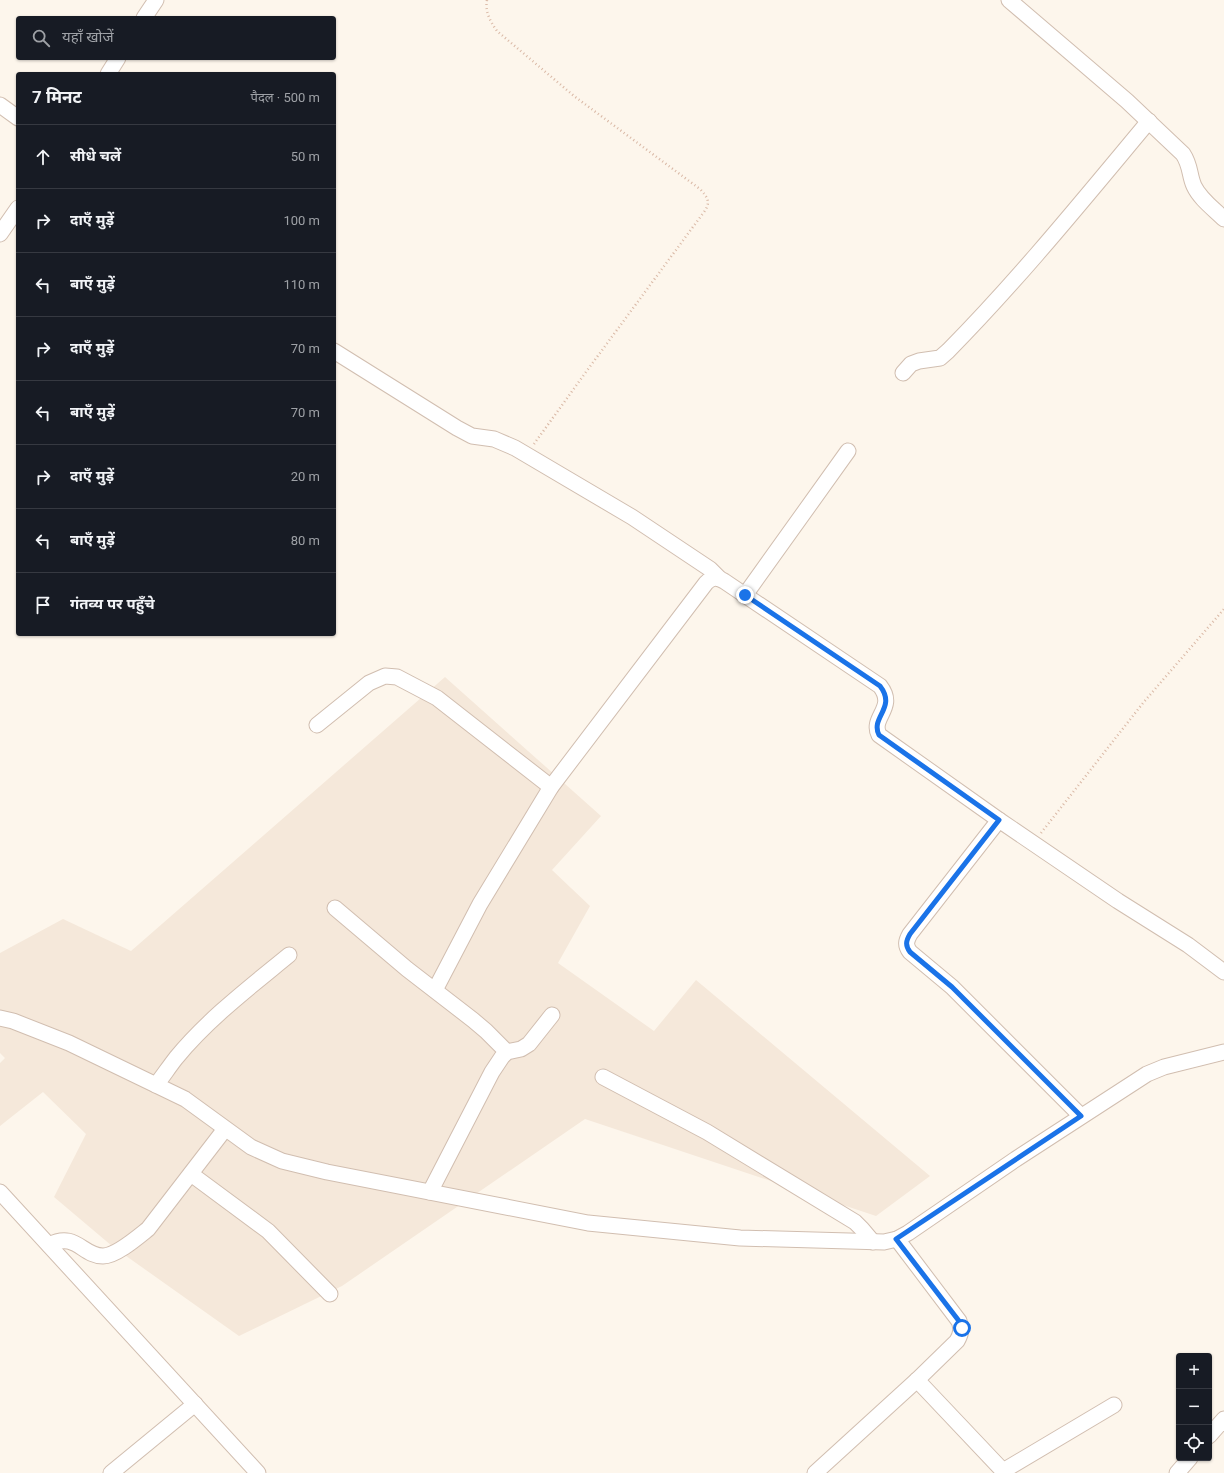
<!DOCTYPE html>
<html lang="hi">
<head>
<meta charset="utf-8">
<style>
	body { margin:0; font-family:Roboto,"Noto Sans Devanagari",sans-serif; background:#242831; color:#f1f3f6 }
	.controls { position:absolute; right:12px; bottom:12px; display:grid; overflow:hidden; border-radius:4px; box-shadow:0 1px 3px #0004 }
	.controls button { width:36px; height:36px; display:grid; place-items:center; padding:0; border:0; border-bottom:1px solid #363941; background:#171b24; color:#f1f3f6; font:20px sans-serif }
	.stop { position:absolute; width:12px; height:12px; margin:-9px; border:3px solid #1a73e8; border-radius:50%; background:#fff }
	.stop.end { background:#1a73e8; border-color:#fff; box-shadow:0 1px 4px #0008 }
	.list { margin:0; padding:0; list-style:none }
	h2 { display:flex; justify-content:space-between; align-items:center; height:52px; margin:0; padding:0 16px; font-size:17px }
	h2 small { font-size:13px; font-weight:400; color:#9ea1a6 }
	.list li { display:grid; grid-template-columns:26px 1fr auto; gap:12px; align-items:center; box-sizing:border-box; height:64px; padding:0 16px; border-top:1px solid #363941 }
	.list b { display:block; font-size:15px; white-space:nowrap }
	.list em { font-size:13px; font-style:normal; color:#9ea1a6 }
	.icon { flex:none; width:22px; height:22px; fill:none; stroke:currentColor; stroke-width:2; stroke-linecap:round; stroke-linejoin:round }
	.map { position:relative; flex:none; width:1224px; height:1473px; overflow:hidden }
	.search { position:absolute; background:#171b24; box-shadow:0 1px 3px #0004; left:16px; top:16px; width:320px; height:44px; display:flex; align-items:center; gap:10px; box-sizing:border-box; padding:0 14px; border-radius:4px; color:#9ea1a6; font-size:15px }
	.panel { position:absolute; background:#171b24; box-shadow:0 1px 3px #0004; left:16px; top:72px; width:320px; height:564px; border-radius:4px }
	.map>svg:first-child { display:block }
</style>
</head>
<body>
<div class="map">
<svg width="1224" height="1473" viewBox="0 0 1224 1473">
	<rect width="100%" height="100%" fill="#fdf6ec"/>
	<polygon fill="#f5e8da" points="445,677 601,816 552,870 590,906 558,963 654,1031 696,980 930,1176 876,1216 585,1119 342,1286 239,1336 112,1246 54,1197 86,1134 43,1092 0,1126 0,1063 5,1058 0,1053 0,953 63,919 131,951"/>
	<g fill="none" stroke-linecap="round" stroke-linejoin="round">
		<g stroke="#d1beb0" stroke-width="17">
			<g id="minor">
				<path d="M1009 0 1127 101 1183 154C1191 166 1189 175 1194 186 1200 199 1214 209 1224 219"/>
				<polyline points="144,18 156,0"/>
				<polyline points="108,74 118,58"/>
				<polyline points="0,105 18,118"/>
				<polyline points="0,234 18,208"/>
				<polyline points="334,351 457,428 472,436 494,439 515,448 632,517 710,569 719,578"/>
				<path d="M903 373 911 364 919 361 940 358 948 351C1019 279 1083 200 1149 121"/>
				<polyline points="745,595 848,451"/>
				<polyline points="317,725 369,683 385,676 397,677 437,698 551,787"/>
				<path d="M999 820 910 934C906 941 905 945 910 952L952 987 1081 1116"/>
				<polyline points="335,908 407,969 473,1020 486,1031 507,1052"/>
				<path d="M435 990 480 904 551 787 706 583C712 577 717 577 724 581L880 686C897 708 870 717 879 735L999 820 1118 901 1188 945 1224 972"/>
				<polyline points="0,1018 13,1021 69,1043 185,1099 251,1147 282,1161 327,1172 588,1223 740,1238 884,1242 897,1239 908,1233 1016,1159 1147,1074 1164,1067 1224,1052"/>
				<polyline points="603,1077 707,1132 855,1222 862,1229 873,1242"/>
				<path d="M156 1085C163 1076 169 1067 176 1058 208 1019 250 987 289 955"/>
				<polyline points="191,1174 268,1231 330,1294"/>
				<polyline points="0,1192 258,1473"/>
				<polyline points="430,1192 492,1072 502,1057 507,1052 521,1049 529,1044 552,1015"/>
				<path d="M49 1245C76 1231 82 1256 103 1256 116 1256 138 1237 148 1229L225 1129"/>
				<polyline points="917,1380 1005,1473"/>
				<polyline points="1209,1436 1224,1419"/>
				<polyline points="1003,1471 1114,1405"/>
				<polyline points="111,1473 195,1404"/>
				<path d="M815 1473 917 1380 957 1341C961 1334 962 1329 959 1321L897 1239"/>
				<polyline points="1177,1473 1190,1458"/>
			</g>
		</g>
		<g stroke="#d9b8a5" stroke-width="2.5" stroke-dasharray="1 3" stroke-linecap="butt">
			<path d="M487 0C485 12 490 21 497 31L574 96 700 189C708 198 711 202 704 212L583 376 534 444"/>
			<polyline points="1041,833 1143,703 1224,609"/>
		</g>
		<use href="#minor" stroke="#fff" stroke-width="15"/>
	</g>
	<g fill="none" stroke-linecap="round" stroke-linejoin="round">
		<path stroke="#1a73e8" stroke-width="5" d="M745 595 880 686C897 708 870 717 879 735L999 820 910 934C906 941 905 945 910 952L952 987 1081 1116 896 1239 959 1321 962 1328"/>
	</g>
</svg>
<div class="controls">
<button>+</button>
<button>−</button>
<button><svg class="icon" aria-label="locate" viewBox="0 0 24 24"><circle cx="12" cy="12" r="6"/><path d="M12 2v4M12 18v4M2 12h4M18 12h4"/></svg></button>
</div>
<div class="stop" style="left:962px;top:1328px"></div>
<div class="stop end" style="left:745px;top:595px"></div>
<div class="search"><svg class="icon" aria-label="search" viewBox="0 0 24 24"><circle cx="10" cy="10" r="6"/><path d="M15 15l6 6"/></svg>यहाँ खोजें</div>
<section class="panel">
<h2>7 मिनट<small>पैदल · 500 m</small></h2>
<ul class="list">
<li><svg class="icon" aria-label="ahead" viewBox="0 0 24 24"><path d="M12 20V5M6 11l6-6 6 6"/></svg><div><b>सीधे चलें</b></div><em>50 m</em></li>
<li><svg class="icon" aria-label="right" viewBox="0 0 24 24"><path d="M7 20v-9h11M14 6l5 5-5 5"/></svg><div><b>दाएँ मुड़ें</b></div><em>100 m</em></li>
<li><svg class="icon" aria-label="left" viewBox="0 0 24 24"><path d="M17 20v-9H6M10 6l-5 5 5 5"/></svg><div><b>बाएँ मुड़ें</b></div><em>110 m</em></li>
<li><svg class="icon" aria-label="right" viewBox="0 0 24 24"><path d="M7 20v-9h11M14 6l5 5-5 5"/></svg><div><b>दाएँ मुड़ें</b></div><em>70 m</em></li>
<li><svg class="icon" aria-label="left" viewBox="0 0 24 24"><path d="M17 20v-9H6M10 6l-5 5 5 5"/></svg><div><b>बाएँ मुड़ें</b></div><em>70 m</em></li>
<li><svg class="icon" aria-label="right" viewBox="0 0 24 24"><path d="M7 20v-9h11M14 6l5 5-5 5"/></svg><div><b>दाएँ मुड़ें</b></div><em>20 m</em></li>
<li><svg class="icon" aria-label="left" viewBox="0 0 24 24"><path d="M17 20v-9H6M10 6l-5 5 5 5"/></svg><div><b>बाएँ मुड़ें</b></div><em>80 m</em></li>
<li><svg class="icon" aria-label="arrive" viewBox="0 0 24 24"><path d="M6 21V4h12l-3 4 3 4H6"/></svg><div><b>गंतव्य पर पहुँचे</b></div></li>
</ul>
</section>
</div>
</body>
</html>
